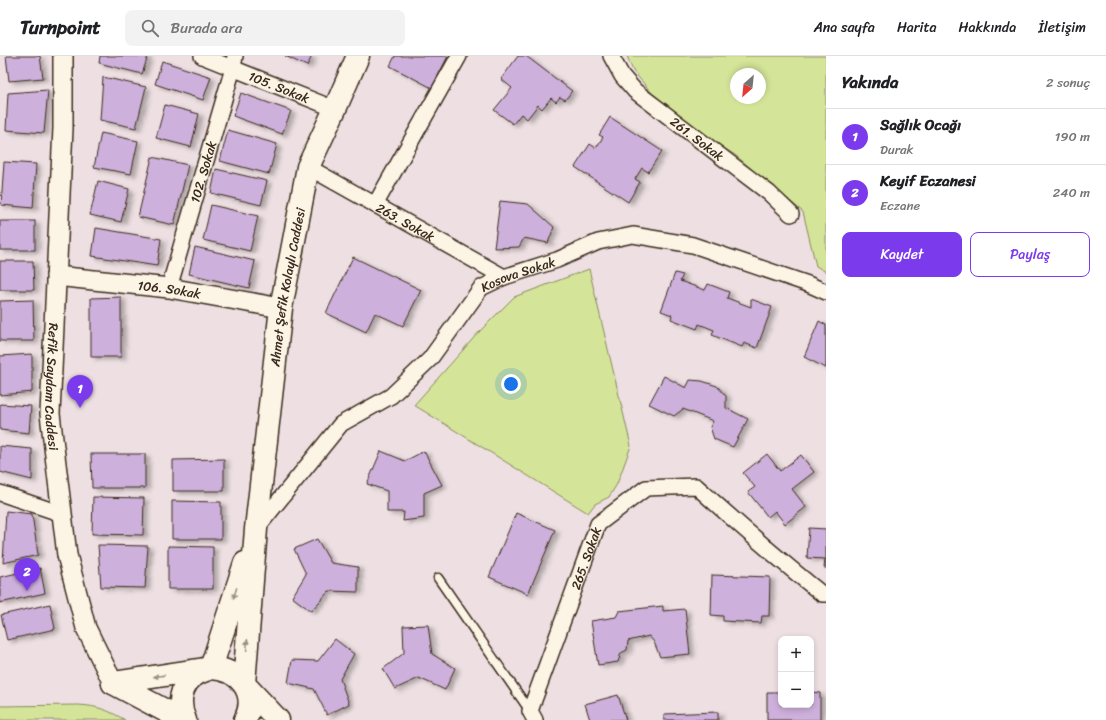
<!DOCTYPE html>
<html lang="tr">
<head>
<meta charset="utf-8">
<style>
	body { margin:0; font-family:Sriracha,sans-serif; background:#f2f2f2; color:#202124 }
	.controls { position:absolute; right:12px; bottom:12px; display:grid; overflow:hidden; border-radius:8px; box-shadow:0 2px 6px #0003 }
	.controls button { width:36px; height:36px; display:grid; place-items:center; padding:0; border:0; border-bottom:1px solid #e0e0e0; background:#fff; color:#202124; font:20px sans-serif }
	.compass { position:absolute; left:730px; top:12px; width:36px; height:36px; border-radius:50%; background:#fff; box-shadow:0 2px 6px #0003; rotate:207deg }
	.you { position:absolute; left:511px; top:328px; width:14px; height:14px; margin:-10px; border:3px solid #fff; border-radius:50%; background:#1a73e8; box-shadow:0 0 0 6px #1a73e833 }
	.badge { display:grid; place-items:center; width:26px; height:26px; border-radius:50%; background:#7c3aed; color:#fff; font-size:13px; font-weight:700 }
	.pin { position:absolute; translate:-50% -33px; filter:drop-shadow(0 1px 2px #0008) }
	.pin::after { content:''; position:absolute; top:21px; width:14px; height:12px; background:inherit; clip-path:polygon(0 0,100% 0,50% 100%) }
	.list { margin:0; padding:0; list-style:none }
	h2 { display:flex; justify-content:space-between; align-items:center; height:52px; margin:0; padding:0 16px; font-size:17px }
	h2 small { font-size:13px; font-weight:400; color:#757577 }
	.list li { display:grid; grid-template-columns:26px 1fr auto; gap:12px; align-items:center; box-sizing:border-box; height:56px; padding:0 16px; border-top:1px solid #e0e0e0 }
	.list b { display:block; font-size:15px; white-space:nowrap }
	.list p { margin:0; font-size:13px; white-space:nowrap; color:#757577 }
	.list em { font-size:13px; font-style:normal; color:#757577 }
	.actions { display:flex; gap:8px; padding:12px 16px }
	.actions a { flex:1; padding:9px 0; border:1px solid #7c3aed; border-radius:8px; text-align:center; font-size:14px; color:#7c3aed }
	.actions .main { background:#7c3aed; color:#fff }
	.icon { flex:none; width:22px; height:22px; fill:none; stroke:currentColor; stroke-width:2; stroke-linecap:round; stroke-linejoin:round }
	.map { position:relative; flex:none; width:826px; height:664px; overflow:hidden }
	header { display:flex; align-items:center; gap:24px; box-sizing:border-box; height:56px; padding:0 20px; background:#fff; border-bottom:1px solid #e0e0e0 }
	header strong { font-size:19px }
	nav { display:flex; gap:22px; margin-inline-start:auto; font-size:14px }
	.search { width:280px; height:36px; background:#f2f2f2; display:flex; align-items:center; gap:10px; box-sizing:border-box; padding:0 14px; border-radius:8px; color:#757577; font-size:15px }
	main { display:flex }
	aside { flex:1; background:#fff }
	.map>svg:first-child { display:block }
</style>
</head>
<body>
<header>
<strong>Turnpoint</strong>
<div class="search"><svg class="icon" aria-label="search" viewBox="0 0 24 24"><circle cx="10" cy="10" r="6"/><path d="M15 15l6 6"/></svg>Burada ara</div>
<nav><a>Ana sayfa</a><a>Harita</a><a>Hakkında</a><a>İletişim</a></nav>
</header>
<main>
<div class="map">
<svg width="826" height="664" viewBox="0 0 826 664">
	<defs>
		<filter id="shadow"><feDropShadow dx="4.5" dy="2.5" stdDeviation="2" flood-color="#0004"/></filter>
	</defs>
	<rect width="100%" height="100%" fill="#eee0e2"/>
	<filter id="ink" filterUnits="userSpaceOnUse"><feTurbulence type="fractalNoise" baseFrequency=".025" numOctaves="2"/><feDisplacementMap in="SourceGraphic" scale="8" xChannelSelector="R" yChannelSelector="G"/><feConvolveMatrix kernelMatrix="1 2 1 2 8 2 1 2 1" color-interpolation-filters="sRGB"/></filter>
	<g filter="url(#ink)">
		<g fill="#d4e599" stroke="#88885c" fill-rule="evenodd">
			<path d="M627 0H826V216L816 210 803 156 735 99 669 57 633 15ZM736 18H760V42H736Z"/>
			<polygon points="589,213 631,390 617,428 609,441 595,448 588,457 414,349 479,276 514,241"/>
			<path d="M78 649C98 650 108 654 125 664H0V650Z"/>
		</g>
		<g fill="#ceb0dc" stroke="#3b2a1e" filter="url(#shadow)">
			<polygon points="6,0 40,0 43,22 9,25"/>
			<polygon points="100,0 148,0 142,18 99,7"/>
			<polygon points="285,0 312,0 307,10"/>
			<polygon points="395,0 448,0 432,32 390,10"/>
			<polygon points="518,0 526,0 572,35 565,44 560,41 556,46 551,42 542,53 538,49 527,63 521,58 513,68 494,54 512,32 501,23"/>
			<polygon points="162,5 211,21 203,44 155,28"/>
			<polygon points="103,21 146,31 136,72 100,64"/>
			<polygon points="48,34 44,77 6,74 8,37"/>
			<polygon points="241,37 291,55 282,78 233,60"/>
			<polygon points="165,49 199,58 191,91 156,82"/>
			<polygon points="610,61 662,95 648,116 642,112 635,123 640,126 628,146 575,111 590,88 596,92 603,81 599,79"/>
			<polygon points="228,74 277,88 269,118 220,105"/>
			<polygon points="101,77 138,85 131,118 94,111"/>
			<polygon points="152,101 188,109 174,169 138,161"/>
			<polygon points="4,106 36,108 33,152 1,149"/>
			<polygon points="216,113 267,125 261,149 211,137"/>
			<polygon points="98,125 129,133 121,166 90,159"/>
			<polygon points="500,145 528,148 554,171 548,187 524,182 519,191 494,192"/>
			<polygon points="211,149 258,160 250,195 203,184"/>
			<rect x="0" y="165" width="35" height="29"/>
			<polygon points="96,172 161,183 157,210 92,200"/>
			<polygon points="195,191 255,205 249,232 189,218"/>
			<polygon points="353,201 421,234 403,270 375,257 366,276 326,257"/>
			<polygon points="0,205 33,205 34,234 0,234"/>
			<polygon points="675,217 683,219 680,225 705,234 708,228 729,236 727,242 751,251 751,243 772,251 757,292 744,287 742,291 712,279 714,274 699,268 697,273 671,263 672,259 661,255"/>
			<polygon points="121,241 121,301 91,301 91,242"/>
			<polygon points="33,244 34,285 0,285 0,245"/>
			<polygon points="819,265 826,269 826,312 804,301"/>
			<polygon points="32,298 32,336 0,339 0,300"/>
			<polygon points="664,320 686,332 690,324 702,325 717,330 726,340 726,352 748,363 733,391 714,383 710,371 713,365 683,353 674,360 649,348"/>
			<polygon points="0,348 31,350 29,377 0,374"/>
			<polygon points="0,390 32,393 32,424 0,416"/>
			<polygon points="381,395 405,405 424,395 442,429 424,437 424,462 403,465 404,456 387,456 387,435 367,428"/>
			<polygon points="91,398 145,398 145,432 92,432"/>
			<polygon points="767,398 780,415 801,399 814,416 792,433 806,451 785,468 775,455 768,461 748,436 755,431 743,417"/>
			<polygon points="224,403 224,435 173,435 173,404"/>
			<polygon points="93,441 144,442 143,479 92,478"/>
			<polygon points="172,445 221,446 221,483 172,483"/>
			<polygon points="6,455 32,458 38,499 3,507"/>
			<polygon points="516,457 555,474 528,538 489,521"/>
			<polygon points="809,472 826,473 826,512 824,512 825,503 807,502"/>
			<polygon points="317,483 331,507 358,511 358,536 329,535 311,555 292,541 306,518 294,493"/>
			<polygon points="98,489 148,490 145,532 101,531"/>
			<polygon points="168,490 213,491 213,533 168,533"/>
			<polygon points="40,512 45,537 0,547 0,521"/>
			<polygon points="712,519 770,521 769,560 762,560 761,567 723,565 723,560 711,559"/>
			<polygon points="50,548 55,573 7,584 1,559"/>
			<polygon points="663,550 663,555 685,553 690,598 660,601 654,586 649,580 628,585 627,594 621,597 618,606 598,609 591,565 616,561 619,555"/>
			<polygon points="428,569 432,598 455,612 445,634 419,622 395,633 383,613 404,597 403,570"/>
			<polygon points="335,583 354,598 340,623 349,648 327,659 314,633 288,627 292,604 318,605"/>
			<polygon points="767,636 781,636 781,649 811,649 811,636 820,637 820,664 767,664"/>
			<polygon points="618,639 626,664 590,664 585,648"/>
			<polygon points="718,656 718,664 664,664 664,658"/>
		</g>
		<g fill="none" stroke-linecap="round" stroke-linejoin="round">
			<g stroke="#3b2a1e" stroke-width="11">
				<polyline id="service" points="438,522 530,655"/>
			</g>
			<g stroke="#3b2a1e" stroke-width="18">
				<g id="minor">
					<path id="s1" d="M202 0 335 53"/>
					<path id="s2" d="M611 0 622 20 635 35 769 137 791 158"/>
					<path id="s3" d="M308 111 504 221"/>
					<polyline points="375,149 459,0"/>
					<path id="s4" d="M169 232 233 12 235 0"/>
					<polyline points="0,437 62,458"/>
					<path id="s5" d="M256 473 341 368 391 340 430 303 481 232 504 221 557 204 598 186 633 179 693 189 808 228 826 236"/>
					<path id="s6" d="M535 664 530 655 598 468 646 432 696 430C737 467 778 503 822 538H826"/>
				</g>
			</g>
			<g stroke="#3b2a1e" stroke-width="22">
				<g id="tertiary">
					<path id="s7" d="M63 0V72L50 358 67 499 86 572 113 627"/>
					<path id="s8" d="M56 220 169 232 281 252"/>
				</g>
			</g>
			<g stroke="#3b2a1e" stroke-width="25">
				<g id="secondary">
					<polyline points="211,612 245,507"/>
					<path d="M113 627 211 612C239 613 259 637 245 664"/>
					<polyline points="113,627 183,664"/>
					<path d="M185 664C176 643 182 621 206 614"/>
					<path id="s9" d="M278 664 244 628 256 473 281 252 308 111 335 53 358 0"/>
				</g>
			</g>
			<use href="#service" stroke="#fcf5e5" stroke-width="8"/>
			<use href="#minor" stroke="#fcf5e5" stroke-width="15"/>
			<use href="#tertiary" stroke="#fcf5e5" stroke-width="19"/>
			<use href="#secondary" stroke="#fcf5e5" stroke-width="22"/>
		</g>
		<defs><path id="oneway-solid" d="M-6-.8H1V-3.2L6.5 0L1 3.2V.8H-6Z"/></defs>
		<g fill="#9c9082">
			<use href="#oneway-solid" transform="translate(235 537) rotate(108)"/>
			<use href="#oneway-solid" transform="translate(247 589) rotate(-86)"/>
			<use href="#oneway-solid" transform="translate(159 620) rotate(172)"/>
		</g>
	</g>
	<g text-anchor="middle" stroke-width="3.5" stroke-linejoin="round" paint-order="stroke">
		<g font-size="13" fill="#3b2a1e" stroke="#fcf5e5">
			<text dy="5" stroke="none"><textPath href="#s1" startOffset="83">105. Sokak</textPath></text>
			<text dy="5" stroke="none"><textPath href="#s2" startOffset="121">261. Sokak</textPath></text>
			<text dy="5" stroke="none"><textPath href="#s4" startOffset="121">102. Sokak</textPath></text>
			<text dy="5" stroke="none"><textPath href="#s3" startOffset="112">263. Sokak</textPath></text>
			<text dy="5" stroke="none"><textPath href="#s5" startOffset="373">Kosova Sokak</textPath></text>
			<text dy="5" stroke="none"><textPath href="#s9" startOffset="449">Ahmet Şefik Kolaylı Caddesi</textPath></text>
			<text dy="5" stroke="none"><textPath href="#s8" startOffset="114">106. Sokak</textPath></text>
			<text dy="5" stroke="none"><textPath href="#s7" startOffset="331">Refik Saydam Caddesi</textPath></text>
			<text dy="5" stroke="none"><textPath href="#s6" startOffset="173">265. Sokak</textPath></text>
		</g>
	</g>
</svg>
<div class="controls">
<button>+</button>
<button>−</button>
</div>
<svg class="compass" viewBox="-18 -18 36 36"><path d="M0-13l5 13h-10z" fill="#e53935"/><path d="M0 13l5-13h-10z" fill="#757577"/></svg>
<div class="you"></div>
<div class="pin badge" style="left:80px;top:352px">1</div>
<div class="pin badge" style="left:27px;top:535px">2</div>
</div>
<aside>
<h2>Yakında<small>2 sonuç</small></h2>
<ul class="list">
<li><span class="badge">1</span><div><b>Sağlık Ocağı</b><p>Durak</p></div><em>190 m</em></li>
<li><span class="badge">2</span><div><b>Keyif Eczanesi</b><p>Eczane</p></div><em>240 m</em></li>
</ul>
<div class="actions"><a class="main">Kaydet</a><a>Paylaş</a></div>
</aside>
</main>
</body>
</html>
